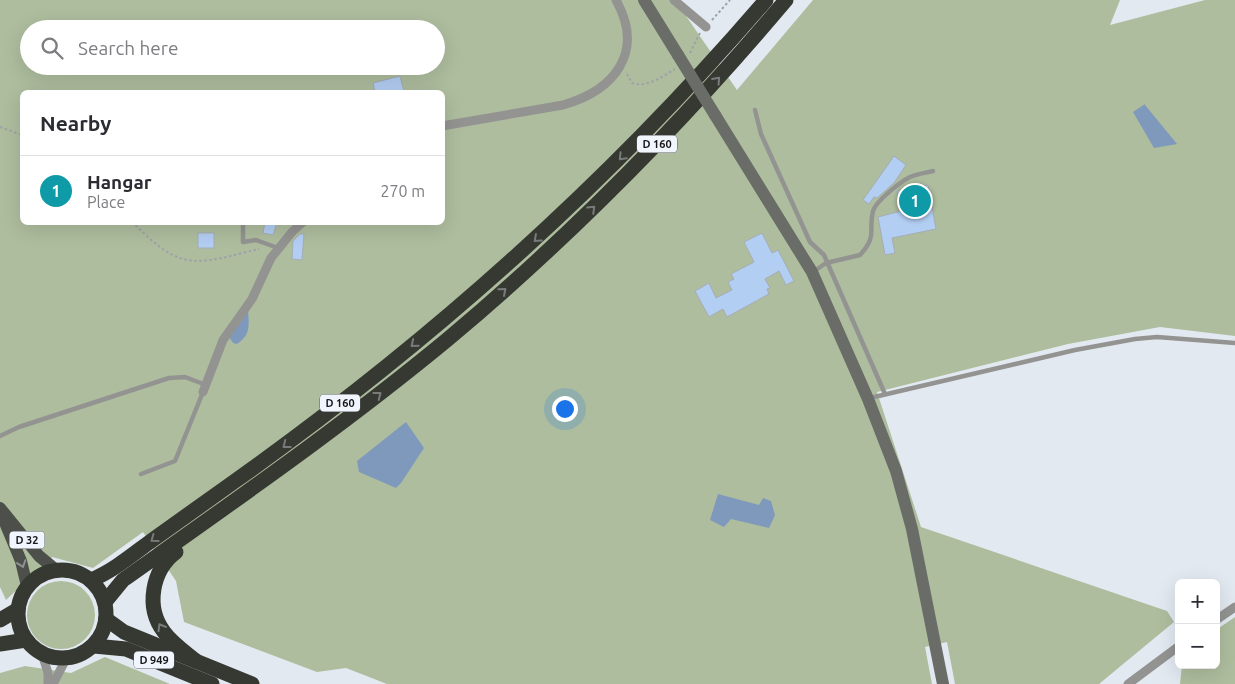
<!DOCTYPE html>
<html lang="en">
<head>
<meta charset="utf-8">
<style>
	body { margin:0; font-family:Ubuntu,sans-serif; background:#f2f2f3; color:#2b2b33 }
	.controls { position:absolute; right:15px; bottom:15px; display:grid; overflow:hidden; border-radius:8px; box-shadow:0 5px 20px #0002 }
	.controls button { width:45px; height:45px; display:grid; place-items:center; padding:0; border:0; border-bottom:1px solid #e1e1e2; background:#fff; color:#2b2b33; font:25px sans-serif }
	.you { position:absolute; left:564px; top:408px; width:18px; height:18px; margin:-12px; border:4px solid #fff; border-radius:50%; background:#1a73e8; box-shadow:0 0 0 8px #1a73e833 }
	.badge { display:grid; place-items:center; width:32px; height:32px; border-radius:50%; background:#456317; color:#fff; font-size:16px; font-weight:700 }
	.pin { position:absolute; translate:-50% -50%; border:2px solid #fff; box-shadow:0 1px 5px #0006 }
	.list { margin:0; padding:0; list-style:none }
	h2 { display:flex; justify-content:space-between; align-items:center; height:65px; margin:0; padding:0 20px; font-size:21px }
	h2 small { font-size:16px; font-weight:400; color:#7c7c81 }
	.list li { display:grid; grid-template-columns:32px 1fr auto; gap:15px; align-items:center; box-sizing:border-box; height:70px; padding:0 20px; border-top:1px solid #e1e1e2 }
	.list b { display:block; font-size:19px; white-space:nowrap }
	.list p { margin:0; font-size:16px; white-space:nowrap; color:#7c7c81 }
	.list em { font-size:16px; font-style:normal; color:#7c7c81 }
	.icon { flex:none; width:28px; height:28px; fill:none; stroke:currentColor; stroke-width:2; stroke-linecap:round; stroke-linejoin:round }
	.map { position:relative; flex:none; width:1235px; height:684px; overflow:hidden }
	.search { position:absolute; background:#fff; box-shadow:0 5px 20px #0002; left:20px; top:20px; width:425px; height:55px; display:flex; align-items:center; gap:12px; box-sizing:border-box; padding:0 18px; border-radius:28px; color:#7c7c81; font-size:19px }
	.panel { position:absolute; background:#fff; box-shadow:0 5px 20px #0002; left:20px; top:90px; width:425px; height:135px; border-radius:8px }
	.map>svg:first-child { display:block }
</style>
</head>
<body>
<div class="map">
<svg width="1235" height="684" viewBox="0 0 1235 684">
	<rect width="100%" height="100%" fill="#e3e9f1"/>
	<g fill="#aebd9e" fill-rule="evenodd">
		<path d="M0 0H675L737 90 813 0H1120L1110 25 1205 0H1235V336L1160 327 1068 344 877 392 921 527 1167 611 1174 622 1099 684H955L947 642 925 647 932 684H387L346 668 317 672 184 622 176 581 143 532 93 568 52 557 6 600 0 587ZM29 29H436V66H29ZM22 92H442V222H22Z"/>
		<circle cx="61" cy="615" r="34"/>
		<polygon points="1235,617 1235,684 1180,684 1182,665 1216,665 1216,630"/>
		<polygon points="105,657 170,684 0,684 0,673 25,666 71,673"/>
	</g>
	<g fill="#7f99bc">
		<polygon points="1145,104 1145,105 1177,144 1154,148 1133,112"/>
		<path d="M248 310C249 325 251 335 237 344L233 343 229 337Z"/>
		<polygon points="406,422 424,448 401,483 396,488 359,472 357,461"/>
		<polygon points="718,494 759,505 763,498 771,501 775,515 769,528 731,519 724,527 710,520"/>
	</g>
	<g fill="#b3cef3" stroke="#a6acb3">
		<polygon points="400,76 404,92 375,92 373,83"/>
		<polygon points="894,156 906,165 894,183 877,198 874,197 869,204 863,200"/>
		<polygon points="928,185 936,229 892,238 895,253 885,255 878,217 901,211 897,191"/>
		<polygon points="265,222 277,222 273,235 263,233"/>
		<rect x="198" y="233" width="16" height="15"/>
		<polygon points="762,233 772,253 778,250 794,281 786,285 779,271 765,279 770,288 767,289 769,294 727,317 723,309 709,317 695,291 709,283 716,298 732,290 728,282 734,279 731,274 754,262 744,242"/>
		<polygon points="300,234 304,234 302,260 292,259 293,241"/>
	</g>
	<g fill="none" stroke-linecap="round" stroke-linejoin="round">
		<g stroke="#9da2a8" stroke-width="2" stroke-dasharray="2.5 2.5" stroke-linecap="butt">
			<polyline points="712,20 730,0"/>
			<polyline points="690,53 700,33"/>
			<path d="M627 74 632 83C646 88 662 77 675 69"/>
			<polyline points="0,127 22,135"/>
			<path d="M132 222C145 234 159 249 175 256 200 268 234 254 259 249"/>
		</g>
		<g stroke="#939491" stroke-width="4.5">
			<polyline points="755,110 761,134 810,242 824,255 885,394"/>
			<polyline points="243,222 243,242 256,240 278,248"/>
			<path d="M813 272 826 263 860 255C878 235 868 231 873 211 876 201 900 182 910 177 917 174 925 173 933 171"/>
			<polyline points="870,398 1075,350 1135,339 1157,337 1235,343"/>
			<polyline points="0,436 19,427 169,378 185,377 206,385"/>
			<polyline points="141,474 175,461 203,392"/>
		</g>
		<g stroke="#939491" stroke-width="9">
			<polyline points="674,0 706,27"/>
			<path d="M442 126 563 105C615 90 645 52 616 0"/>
			<polyline points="203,392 223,340 252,299 271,258 292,232 303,222"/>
			<polyline points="1216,620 1235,607"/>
			<polyline points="42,654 48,673 48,684"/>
			<polyline points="53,684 66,659"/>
			<polyline points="1128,684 1179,646"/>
		</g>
		<g stroke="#6a6c67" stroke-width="12">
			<polyline points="644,0 678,55"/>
			<polyline points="715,115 812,272 868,399 896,471 912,529 943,684"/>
		</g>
		<g stroke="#4d504a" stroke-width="12">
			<polyline points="0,508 39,556 56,570"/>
			<polyline points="3,518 21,561 27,586"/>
		</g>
		<g stroke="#363932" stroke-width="15">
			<path d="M176 552C152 570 145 607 164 632 172 643 185 652 196 661"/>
			<circle cx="62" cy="614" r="44"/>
			<path d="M91 580C113 571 132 555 151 541 179 521 207 501 235 481 432 341 609 183 766 0"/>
			<path d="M105 602 123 580C233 502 344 425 448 339 571 236 683 122 786 0"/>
			<polyline points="106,619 124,632 252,684"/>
			<polyline points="0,620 17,610"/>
			<polyline points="0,644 26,640"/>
			<polyline points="94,646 126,649 212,684"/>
		</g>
		<polyline stroke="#6a6c67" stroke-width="12" points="678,55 715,115"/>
	</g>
	<defs><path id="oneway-chevron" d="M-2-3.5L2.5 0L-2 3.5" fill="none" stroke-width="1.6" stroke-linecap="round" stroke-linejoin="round" transform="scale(1.25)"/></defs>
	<g stroke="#777b79">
		<use href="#oneway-chevron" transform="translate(717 80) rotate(-48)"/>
		<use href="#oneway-chevron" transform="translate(622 157) rotate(134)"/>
		<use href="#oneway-chevron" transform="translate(592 209) rotate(-44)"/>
		<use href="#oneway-chevron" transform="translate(537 239) rotate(138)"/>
		<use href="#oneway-chevron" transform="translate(503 291) rotate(-41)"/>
		<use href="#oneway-chevron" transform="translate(414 344) rotate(141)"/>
		<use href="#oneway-chevron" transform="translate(378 395) rotate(-38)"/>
		<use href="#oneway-chevron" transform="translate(286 445) rotate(142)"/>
		<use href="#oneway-chevron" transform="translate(154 539) rotate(144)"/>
		<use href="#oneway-chevron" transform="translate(161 627) rotate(-120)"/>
	</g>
	<use stroke="#8f9292" href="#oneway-chevron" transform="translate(22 564) rotate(71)"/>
	<g text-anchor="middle" stroke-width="4" stroke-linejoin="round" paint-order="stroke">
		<g fill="#f1f6fe" stroke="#585b5e" stroke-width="1">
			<rect x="637" y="135.5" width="40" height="17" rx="4"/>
			<rect x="320" y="394.5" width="40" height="17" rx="4"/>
			<rect x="9.5" y="531.5" width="35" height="17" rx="4"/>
			<rect x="134" y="651.5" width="40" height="17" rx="4"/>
		</g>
		<g font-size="11" font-weight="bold" fill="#16181a">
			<text x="657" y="148">D 160</text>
			<text x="340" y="407">D 160</text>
			<text x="27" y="544">D 32</text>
			<text x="154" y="664">D 949</text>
		</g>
	</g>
</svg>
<div class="controls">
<button>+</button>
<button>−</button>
</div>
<div class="you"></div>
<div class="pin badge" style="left:915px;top:201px;background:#0f9aa8">1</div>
<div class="search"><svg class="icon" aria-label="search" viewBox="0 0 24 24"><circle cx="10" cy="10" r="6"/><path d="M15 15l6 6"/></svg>Search here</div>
<section class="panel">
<h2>Nearby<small></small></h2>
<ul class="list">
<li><span class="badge" style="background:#0f9aa8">1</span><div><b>Hangar</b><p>Place</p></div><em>270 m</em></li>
</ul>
</section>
</div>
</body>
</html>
